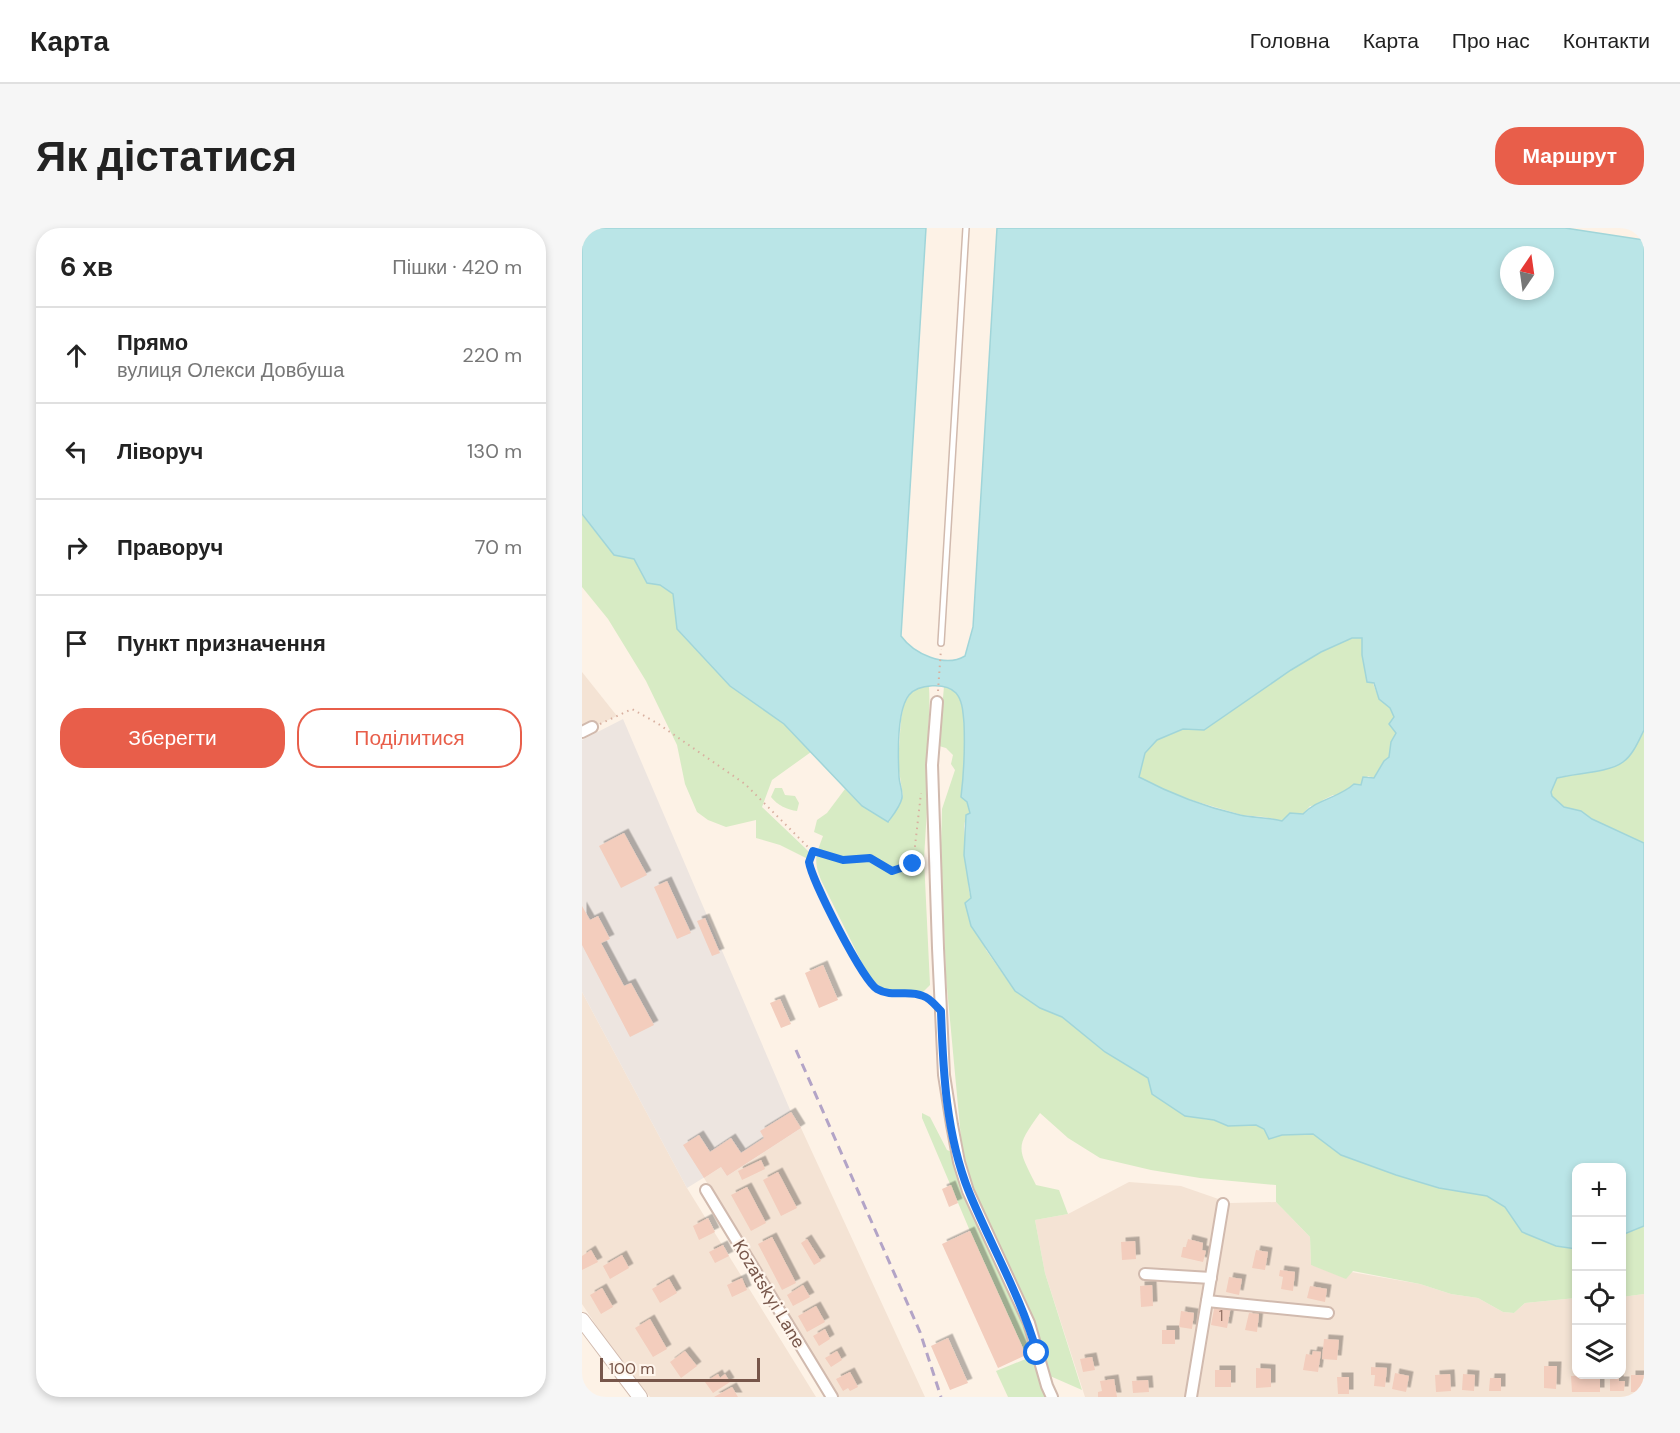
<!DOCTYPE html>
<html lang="uk">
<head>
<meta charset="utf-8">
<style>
	body { margin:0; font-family:"DM Sans",sans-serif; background:#f6f6f6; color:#222 }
	.controls { position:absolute; right:18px; bottom:18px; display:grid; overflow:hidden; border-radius:12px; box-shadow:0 3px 9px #0003 }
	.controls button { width:54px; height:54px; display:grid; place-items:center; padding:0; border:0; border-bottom:2px solid #e0e0e0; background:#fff; color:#222; font:30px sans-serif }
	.compass { position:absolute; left:918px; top:18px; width:54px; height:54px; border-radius:50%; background:#fff; box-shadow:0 3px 9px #0003; rotate:13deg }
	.scale { position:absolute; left:18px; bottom:15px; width:160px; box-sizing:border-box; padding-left:6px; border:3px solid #77564a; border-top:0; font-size:16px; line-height:21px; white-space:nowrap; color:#77564a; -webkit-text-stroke:4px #fff6ed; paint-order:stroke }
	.stop { position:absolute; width:18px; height:18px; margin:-14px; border:4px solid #1a73e8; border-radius:50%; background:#fff }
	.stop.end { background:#1a73e8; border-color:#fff; box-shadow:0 2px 6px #0008 }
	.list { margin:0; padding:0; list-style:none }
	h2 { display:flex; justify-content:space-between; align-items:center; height:78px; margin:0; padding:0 24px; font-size:26px }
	h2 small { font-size:20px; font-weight:400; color:#767676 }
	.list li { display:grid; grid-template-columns:39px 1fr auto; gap:18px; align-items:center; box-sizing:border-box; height:96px; padding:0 24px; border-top:2px solid #e0e0e0 }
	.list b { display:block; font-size:22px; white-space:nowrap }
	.list p { margin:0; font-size:20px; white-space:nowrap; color:#767676 }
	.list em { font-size:20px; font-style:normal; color:#767676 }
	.actions { display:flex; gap:12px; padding:18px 24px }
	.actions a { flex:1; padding:14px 0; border:2px solid #e85e4a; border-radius:24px; text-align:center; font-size:21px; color:#e85e4a }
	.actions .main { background:#e85e4a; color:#fff }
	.icon { flex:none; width:33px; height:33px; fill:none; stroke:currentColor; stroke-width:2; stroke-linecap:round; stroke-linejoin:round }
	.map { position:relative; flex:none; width:1062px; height:1169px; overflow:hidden; border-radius:24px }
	header { display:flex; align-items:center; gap:36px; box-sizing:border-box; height:84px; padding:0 30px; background:#fff; border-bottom:2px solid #e0e0e0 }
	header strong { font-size:28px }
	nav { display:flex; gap:33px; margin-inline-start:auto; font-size:21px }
	.intro { display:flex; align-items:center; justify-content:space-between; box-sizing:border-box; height:144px; padding:0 36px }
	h1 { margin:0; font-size:42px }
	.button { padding:15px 27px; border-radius:24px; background:#e85e4a; color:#fff; font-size:21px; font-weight:700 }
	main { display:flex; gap:36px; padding:0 36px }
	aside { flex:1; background:#fff; border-radius:24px; box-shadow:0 3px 9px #0003 }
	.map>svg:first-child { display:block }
</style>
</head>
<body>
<header>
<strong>Карта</strong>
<nav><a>Головна</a><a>Карта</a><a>Про нас</a><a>Контакти</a></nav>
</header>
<div class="intro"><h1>Як дістатися</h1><a class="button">Маршрут</a></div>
<main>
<aside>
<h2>6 хв<small>Пішки · 420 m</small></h2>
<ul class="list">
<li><svg class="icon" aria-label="ahead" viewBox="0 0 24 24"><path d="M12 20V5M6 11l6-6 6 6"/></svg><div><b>Прямо</b><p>вулиця Олекси Довбуша</p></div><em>220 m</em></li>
<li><svg class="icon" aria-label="left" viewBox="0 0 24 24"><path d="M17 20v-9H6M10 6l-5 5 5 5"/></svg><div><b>Ліворуч</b></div><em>130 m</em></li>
<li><svg class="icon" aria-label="right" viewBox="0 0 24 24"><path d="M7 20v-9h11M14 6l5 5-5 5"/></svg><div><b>Праворуч</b></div><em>70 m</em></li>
<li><svg class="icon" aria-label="arrive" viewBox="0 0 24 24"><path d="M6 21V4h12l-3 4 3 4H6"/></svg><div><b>Пункт призначення</b></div></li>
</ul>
<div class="actions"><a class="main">Зберегти</a><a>Поділитися</a></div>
</aside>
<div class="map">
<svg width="1062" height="1169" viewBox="0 0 1062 1169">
	<defs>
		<filter id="shadow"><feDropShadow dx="4.5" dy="-4.5" stdDeviation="0" flood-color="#0004"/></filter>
	</defs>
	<rect width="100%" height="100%" fill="#fdf2e6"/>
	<g fill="#f4e3d4">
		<polygon points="0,444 35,488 0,504"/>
		<polygon points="0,764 105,960 234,1169 68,1169 29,1120 0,1076"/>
		<polygon points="219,900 343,1169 257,1169 122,950 139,939 145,948"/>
		<polygon points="547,954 599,958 648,975 694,974 728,1009 729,1037 838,1056 869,1066 896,1070 921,1084 932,1085 943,1075 994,1070 994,1146 1040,1146 1040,1069 1062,1066 1062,1169 503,1169 463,1045 453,992 486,986"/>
	</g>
	<polygon fill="#ede5e0" points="41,491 209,884 219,900 145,948 139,939 105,960 0,764 0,512"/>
	<g fill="#d7ebc4">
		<polygon points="0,287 32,327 52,331 65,355 78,357 91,366 95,401 148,458 202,496 229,524 190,552 180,579 222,619 227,624 226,631 198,617 174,610 174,592 144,599 126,592 115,584 103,556 95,517 64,453 26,391 0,359"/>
		<polygon points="769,410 780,410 780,427 797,471 808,480 812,489 814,505 809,514 807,529 802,533 792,550 786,548 779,557 772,556 757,567 751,567 741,572 737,577 728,578 721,586 700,593 682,589 660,587 592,567 557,549 563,524 575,512 601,501 622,502 709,442 739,424"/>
		<path d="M362 458C365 460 372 462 374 465 389 483 382 546 379 569L386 574 388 585 384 588 382 598 387 663 404 722 433 763 458 780 480 789 523 824 566 850 621 891 632 892 646 898 674 897 682 901 687 911 700 907 731 906 739 912 814 947 857 960 905 968 923 979 940 1004 974 1018 994 1021V1070L943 1075 932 1085 921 1084 896 1070 869 1066 838 1056 771 1043 764 1051 729 1037 728 1009 694 974V957L618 950 569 942 518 930 486 910 458 885C433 920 435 919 454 957L477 962 486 986 453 992 463 1045 500 1162 468 1148 462 1123 444 1127 388 1003 340 890V885L348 889 365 922 370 924 380 921 364 749 359 618 360 581 373 542 369 536 371 527 364 520 357 518Z"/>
		<path d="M337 459H347C349 488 343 518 347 547L342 631 348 757 341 764C313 760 305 771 285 745L239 652C231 632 234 627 241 608L232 604 235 592 245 585 263 561 280 578 307 594 321 568 316 536 319 491 322 476 328 466Z"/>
		<polygon points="1062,502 1062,615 1061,616 1010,591 999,583 982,579 970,568 969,564 975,550 1012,543 1047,528"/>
		<path d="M193 560H200L203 567 213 568 217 575 215 583C206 582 195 577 189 569Z"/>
		<polygon points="1062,998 1062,1066 1040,1069 1040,1007"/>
		<polygon points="451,1128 465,1169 426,1169 414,1143"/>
	</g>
	<path fill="#bae5e7" stroke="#a0d5d9" stroke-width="1.5" fill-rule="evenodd" d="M0 0H344L319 408C332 426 363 440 383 428L391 399 415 0H983L1062 12V502C1057 512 1051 527 1041 534 1027 545 993 545 975 550L969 564 970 568 982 579 999 583 1010 591 1062 615V998L1040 1007V940H994V1021L974 1018 940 1004 923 979 905 968 857 960 814 947 759 927 731 906 700 907 687 911 682 901 674 897 646 898 632 892 603 888 570 866 566 850 523 824 480 789 458 780 433 763 389 698 383 675 389 670 382 627 384 587 388 585 385 574 379 569C382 544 383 520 382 495 381 486 381 473 374 465 364 454 336 456 327 467 315 482 316 528 317 548 317 555 321 563 320 570 318 579 311 587 306 594L280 578 202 496 148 458 95 401 91 366 78 357 65 355 52 331 32 327 0 286ZM927 27H963V63H927ZM770 410H780V427L785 454 792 455 797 471 808 480 812 489 807 496 814 505 809 514 807 529 802 533 792 550 781 549 779 557 772 556C757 570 735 571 721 586L708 585 700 593C685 589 672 590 658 587 623 579 589 566 557 549L563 525 575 512 601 501 622 502 709 442 739 424Z"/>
	<g fill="#f3cdbd" filter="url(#shadow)">
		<polygon points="42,605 65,647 39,660 17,618"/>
		<polygon points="85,653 109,705 95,711 72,659"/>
		<polygon points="0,678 8,692 16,688 28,711 19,715 42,758 49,755 72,797 48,809 0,717"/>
		<polygon points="123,690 138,725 130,728 115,693"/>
		<polygon points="241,737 256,772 237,780 223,745"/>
		<polygon points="198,771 209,796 199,800 188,775"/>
		<polygon points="209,884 219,900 145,948 139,939 122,950 101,917 117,907 128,924 149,910 159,925 182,910 178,903"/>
		<polygon points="179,932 183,941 160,952 156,943"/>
		<polygon points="196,944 215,980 199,988 181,952"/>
		<polygon points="369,957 376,975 367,979 360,961"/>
		<polygon points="165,959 184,995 169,1003 149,967"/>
		<polygon points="126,990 133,1004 117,1012 111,998"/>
		<polygon points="388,1003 444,1127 416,1140 360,1016"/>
		<polygon points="190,1009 214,1055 200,1062 176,1016"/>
		<polygon points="225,1011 239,1033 232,1037 219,1015"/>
		<polygon points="606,1011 621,1015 620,1022 624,1023 621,1034 599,1029 601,1019 604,1019"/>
		<polygon points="553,1013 554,1031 540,1032 539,1014"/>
		<polygon points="141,1017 147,1028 133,1035 127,1024"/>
		<polygon points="9,1022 16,1034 0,1042 0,1028"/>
		<polygon points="674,1022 686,1024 683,1042 670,1040"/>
		<polygon points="40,1027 47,1040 28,1051 21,1038"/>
		<polygon points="698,1042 713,1044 711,1063 699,1061 701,1049 697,1048"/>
		<polygon points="647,1049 660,1051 657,1067 644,1064"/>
		<polygon points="160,1050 165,1062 150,1069 145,1057"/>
		<polygon points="87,1051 95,1065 78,1075 70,1061"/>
		<polygon points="221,1057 228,1069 211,1078 205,1067"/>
		<polygon points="570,1057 571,1078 559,1079 558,1058"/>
		<polygon points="728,1058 745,1061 743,1074 725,1070"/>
		<polygon points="20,1060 31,1079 19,1086 8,1067"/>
		<polygon points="633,1076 649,1078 645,1100 629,1097"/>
		<polygon points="234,1078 243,1094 225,1104 216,1088"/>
		<polygon points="599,1083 612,1085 610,1101 597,1099"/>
		<polygon points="667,1085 677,1086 675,1104 663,1102"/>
		<polygon points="68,1091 85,1121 71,1129 53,1100"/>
		<polygon points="243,1101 248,1111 237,1118 231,1108"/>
		<rect x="580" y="1102" width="13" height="14"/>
		<polygon points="366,1110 386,1155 368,1162 349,1118"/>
		<polygon points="742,1111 757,1112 755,1132 740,1131"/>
		<polygon points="103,1123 115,1138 99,1150 88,1134"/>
		<polygon points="255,1123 260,1132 249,1139 243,1130"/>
		<polygon points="731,1123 739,1124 736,1144 721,1142 724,1126 730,1127"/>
		<polygon points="510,1129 513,1142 501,1144 498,1131"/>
		<polygon points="962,1138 975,1138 974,1161 962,1160"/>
		<polygon points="789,1139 805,1140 803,1159 792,1158 793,1147 789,1147"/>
		<polygon points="674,1140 689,1141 689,1159 674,1160"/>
		<rect x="633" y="1142" width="16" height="17"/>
		<polygon points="268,1144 276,1159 268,1163 266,1160 261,1163 254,1151"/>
		<polygon points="813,1145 827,1148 824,1164 810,1161"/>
		<polygon points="136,1146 138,1150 143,1146 148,1154 131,1165 123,1154"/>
		<polygon points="868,1146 869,1163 854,1164 853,1147"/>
		<polygon points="881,1146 893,1147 892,1163 880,1162"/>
		<polygon points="1018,1147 1018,1164 990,1164 989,1148"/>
		<rect x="1049" y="1147" width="13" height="17"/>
		<polygon points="1028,1148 1037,1148 1037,1153 1043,1153 1042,1163 1028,1163"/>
		<polygon points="755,1149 767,1149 767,1166 756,1166"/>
		<polygon points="908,1150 919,1150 919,1163 907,1163"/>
		<polygon points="532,1151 535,1169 516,1169 516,1164 520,1163 518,1153"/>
		<polygon points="566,1152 567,1164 551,1165 550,1153"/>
		<polygon points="150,1159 156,1169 132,1169"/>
	</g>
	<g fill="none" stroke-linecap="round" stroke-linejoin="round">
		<g stroke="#d1baae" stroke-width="8">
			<polyline id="service" points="359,415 384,0"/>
		</g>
		<g stroke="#d1baae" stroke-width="14">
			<g id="minor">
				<polyline points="355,474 350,537 356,720 362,847 370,897 377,934 386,963 447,1095 465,1158 470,1169"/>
				<polyline points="0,504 10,499"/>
				<polyline points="124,962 250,1169"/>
				<polyline points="563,1046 629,1050"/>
				<polyline points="625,1073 746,1085"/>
				<polyline points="609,1169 641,976"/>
			</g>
		</g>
		<g stroke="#d1baae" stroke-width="16">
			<polyline id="tertiary" points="0,1092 58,1169"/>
		</g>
		<g stroke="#d8b0a0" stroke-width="2" stroke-dasharray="1.5 4.5" stroke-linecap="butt">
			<polyline points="356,463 359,421"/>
			<polyline points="18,496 50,481 75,495 163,556 230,623 261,632 288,630 310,643 331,636 339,565"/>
			<path d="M231 623C229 627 227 632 227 636 229 652 280 748 291 759 307 774 331 759 348 772"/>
		</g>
		<use href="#service" stroke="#fff" stroke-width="5"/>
		<use href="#minor" stroke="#fff" stroke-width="10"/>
		<use href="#tertiary" stroke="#fff" stroke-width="14"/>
		<polyline stroke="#b3a4c7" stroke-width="3" stroke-dasharray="9 6" stroke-linecap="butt" points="214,822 338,1104 359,1169"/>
	</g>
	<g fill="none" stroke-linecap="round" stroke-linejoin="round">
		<path stroke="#1a73e8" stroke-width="8" d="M331 636 310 643 288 630 261 632 231 623 227 634C230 653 281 753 295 761 310 770 326 761 341 768 348 770 353 777 359 783 361 843 364 907 387 964 409 1018 439 1068 455 1125"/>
	</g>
	<g text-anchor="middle" stroke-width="4.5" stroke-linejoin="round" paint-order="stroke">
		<g font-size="15" fill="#967467">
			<text x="639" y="1093">1</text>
		</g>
		<g font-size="18" fill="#77564a" stroke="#fff6ed">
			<text transform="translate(187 1066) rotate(59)" y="6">Kozatskyi Lane</text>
		</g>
	</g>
</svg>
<div class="controls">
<button>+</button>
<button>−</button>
<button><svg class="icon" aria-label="locate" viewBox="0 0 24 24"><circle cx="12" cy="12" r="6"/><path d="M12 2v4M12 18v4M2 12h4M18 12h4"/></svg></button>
<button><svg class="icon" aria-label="layers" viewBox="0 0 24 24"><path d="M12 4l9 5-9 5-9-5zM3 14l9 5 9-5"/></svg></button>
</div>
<svg class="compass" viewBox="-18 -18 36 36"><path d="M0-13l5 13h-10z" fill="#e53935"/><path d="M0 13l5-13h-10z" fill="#767676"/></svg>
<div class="scale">100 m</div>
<div class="stop" style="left:455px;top:1125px"></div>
<div class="stop end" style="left:331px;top:636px"></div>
</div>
</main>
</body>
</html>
